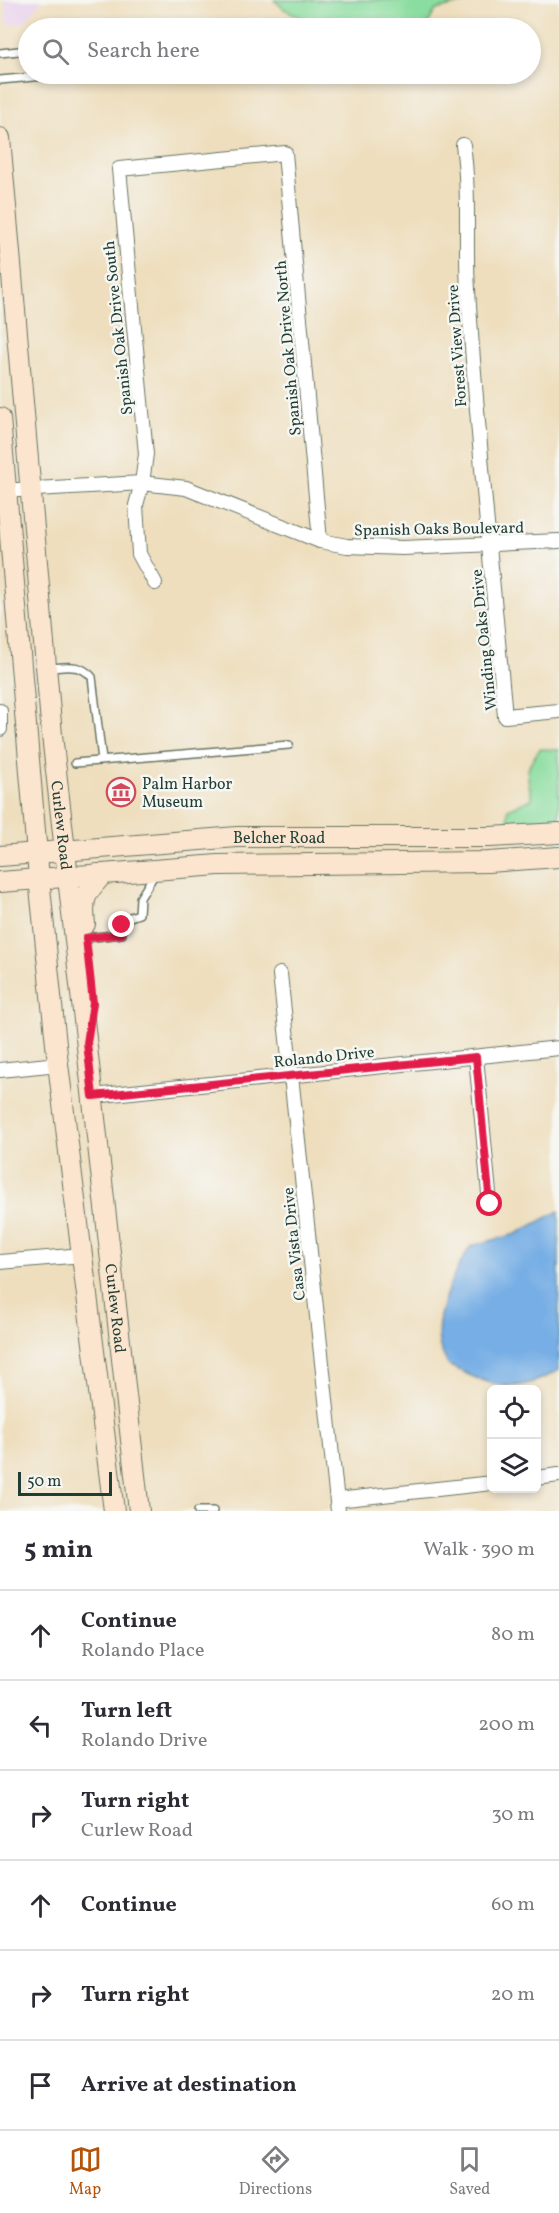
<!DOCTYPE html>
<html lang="en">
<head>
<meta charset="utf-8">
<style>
	body { margin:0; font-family:Vollkorn,serif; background:#f2f2f3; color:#2b2b33 }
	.controls { position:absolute; right:18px; bottom:18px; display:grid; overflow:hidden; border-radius:9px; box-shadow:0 3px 9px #0003 }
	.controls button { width:54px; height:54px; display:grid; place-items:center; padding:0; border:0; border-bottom:2px solid #e1e1e2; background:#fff; color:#2b2b33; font:30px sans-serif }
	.scale { position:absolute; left:18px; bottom:15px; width:94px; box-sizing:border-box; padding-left:6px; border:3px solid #1f3d34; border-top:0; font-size:16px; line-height:21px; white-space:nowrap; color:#1f3d34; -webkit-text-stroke:4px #f6f6f2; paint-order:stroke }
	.stop { position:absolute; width:18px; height:18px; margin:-14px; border:4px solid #e11d48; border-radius:50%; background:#fff }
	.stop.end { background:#e11d48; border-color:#fff; box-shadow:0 2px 6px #0008 }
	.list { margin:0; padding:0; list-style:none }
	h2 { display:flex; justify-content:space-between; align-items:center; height:78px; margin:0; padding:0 24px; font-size:26px }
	h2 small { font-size:20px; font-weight:400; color:#7c7c81 }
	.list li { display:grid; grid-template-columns:39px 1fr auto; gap:18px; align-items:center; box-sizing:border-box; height:90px; padding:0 24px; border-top:2px solid #e1e1e2 }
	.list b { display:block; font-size:22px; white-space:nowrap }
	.list p { margin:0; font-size:20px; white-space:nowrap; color:#7c7c81 }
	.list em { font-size:20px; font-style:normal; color:#7c7c81 }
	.icon { flex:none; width:33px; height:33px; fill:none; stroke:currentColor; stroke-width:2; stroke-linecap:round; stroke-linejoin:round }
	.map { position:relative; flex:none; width:559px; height:1511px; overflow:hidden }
	.search { position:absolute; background:#fff; box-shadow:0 3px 9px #0003; left:18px; right:18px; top:18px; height:66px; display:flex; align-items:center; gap:15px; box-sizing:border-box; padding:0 21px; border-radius:33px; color:#7c7c81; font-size:22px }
	.sheet { height:618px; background:#fff }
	nav { display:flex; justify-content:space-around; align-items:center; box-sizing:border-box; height:84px; border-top:2px solid #e1e1e2; background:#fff; font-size:16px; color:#7c7c81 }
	nav a { display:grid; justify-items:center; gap:3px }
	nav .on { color:#b45309 }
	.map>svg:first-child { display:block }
</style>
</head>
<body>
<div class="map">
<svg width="559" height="1511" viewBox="0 0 559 1511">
	<rect width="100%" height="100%" fill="#f6f6f2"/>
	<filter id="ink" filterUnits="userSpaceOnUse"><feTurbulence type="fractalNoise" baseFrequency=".0167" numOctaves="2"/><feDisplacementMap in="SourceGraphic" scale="12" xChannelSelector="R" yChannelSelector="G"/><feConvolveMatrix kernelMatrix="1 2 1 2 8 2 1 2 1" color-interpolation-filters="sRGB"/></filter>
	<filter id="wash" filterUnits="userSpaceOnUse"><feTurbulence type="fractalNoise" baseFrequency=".008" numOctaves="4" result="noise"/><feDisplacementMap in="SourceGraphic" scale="24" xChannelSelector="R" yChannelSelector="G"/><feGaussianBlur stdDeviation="1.35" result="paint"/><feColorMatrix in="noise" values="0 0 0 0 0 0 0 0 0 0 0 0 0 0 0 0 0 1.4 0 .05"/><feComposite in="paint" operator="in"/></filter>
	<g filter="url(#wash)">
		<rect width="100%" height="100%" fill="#eedebd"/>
		<polygon fill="#e9d2ed" points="5,0 42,0 25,22 7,25"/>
		<g fill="#89dd9e" stroke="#548d69" stroke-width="1.5">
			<polygon points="274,0 476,0 436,10 425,28 321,28 284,9"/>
			<path d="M540 749 559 750V818L508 824V809L532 799C527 773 523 771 540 749Z"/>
		</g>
		<path fill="#76aee5" stroke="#4a768c" stroke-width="1.5" d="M559 1211V1370C513 1397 492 1386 448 1365 445 1358 440 1350 439 1343 434 1312 455 1270 471 1246L516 1234Z"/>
	</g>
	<g filter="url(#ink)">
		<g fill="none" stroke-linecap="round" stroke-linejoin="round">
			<g stroke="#677564" stroke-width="10">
				<g id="service">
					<polyline points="0,53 28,50"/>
					<polyline points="0,80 67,74"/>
					<path d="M49 668C66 667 80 663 92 677L102 760"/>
					<polyline points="75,763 289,745"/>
					<polyline points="86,938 122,934 122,925 130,917 139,914 140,898 156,872"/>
					<polyline points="198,1511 213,1511"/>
				</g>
			</g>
			<g stroke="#677564" stroke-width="16">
				<g id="minor">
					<path d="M463 145C470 193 465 242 468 290 477 432 492 574 505 716L559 711"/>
					<polyline points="0,491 142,483 186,488 320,541 347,546 403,548 559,541"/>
					<polyline points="155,583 139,554 136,505 142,483 146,454 119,169 285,153 320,541"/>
					<polyline points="0,711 0,729"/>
					<polyline points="280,974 338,1511"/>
					<polyline points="476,1057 490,1204"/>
					<polyline points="0,1070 58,1064"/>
					<polyline points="93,1096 559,1048"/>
					<polyline points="0,1262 83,1255"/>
					<polyline points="536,1478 559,1475"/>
					<polyline points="337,1500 492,1483"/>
				</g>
			</g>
			<g stroke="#677564" stroke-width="22">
				<g id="secondary">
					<path id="s1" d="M0 138 52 735 139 1511"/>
					<polyline points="0,418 39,878 58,1064 114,1511"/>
					<path id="s2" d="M0 856 237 837H490L559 833"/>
					<polyline points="0,882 218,865 488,862 559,857"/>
					<path d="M85 924C82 898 85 894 102 875L98 874"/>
				</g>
			</g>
			<use href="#service" stroke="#fff" stroke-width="7"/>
			<use href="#minor" stroke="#fff" stroke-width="14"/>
			<use href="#secondary" stroke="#fbe5cf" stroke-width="20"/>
		</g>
	</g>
	<g fill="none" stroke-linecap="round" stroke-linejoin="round" filter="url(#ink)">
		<polyline stroke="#e11d48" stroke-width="8" points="122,925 122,934 86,938 93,1003 87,1043 93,1096 476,1057 490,1204"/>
	</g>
	<defs>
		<g id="museum-ring" transform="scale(1.5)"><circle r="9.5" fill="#f6f6f2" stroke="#d1495b" stroke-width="1.5"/><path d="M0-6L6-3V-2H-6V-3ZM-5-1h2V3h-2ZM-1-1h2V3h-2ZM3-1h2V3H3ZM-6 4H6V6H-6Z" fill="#d1495b"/></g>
	</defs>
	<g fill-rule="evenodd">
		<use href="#museum-ring" x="121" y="792"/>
	</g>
	<g text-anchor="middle" stroke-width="5" stroke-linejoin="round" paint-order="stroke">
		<g font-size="16" fill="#1f3d34" stroke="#f6f6f2">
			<text transform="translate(117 328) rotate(-96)" y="6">Spanish Oak Drive South</text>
			<text transform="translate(456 346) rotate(-94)" y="6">Forest View Drive</text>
			<text transform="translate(287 348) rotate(-95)" y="6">Spanish Oak Drive North</text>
			<text transform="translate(439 528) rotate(-1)" y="6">Spanish Oaks Boulevard</text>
			<text transform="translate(483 640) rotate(-96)" y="6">Winding Oaks Drive</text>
			<text dy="6" stroke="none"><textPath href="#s1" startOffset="690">Curlew Road</textPath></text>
			<text dy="6" stroke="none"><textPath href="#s2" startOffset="280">Belcher Road</textPath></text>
			<text transform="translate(324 1056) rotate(-6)" y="6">Rolando Drive</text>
			<text transform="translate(293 1244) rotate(-96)" y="6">Casa Vista Drive</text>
			<text dy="6" stroke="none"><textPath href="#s1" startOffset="1176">Curlew Road</textPath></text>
		</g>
		<g font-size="16" fill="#1f3d34" stroke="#f6f6f2" text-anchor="start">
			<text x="142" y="789">Palm Harbor<tspan x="142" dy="18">Museum</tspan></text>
		</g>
	</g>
</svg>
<div class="controls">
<button><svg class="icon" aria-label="locate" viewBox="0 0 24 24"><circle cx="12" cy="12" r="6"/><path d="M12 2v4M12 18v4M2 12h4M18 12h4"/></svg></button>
<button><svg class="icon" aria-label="layers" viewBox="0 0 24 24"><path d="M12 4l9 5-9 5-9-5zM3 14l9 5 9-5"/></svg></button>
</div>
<div class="scale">50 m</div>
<div class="stop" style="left:490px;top:1204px"></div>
<div class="stop end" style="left:122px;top:925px"></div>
<div class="search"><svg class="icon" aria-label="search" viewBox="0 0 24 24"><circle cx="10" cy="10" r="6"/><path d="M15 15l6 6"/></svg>Search here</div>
</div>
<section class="sheet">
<h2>5 min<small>Walk · 390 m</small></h2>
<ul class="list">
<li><svg class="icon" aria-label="ahead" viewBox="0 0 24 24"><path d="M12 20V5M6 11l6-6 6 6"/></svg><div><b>Continue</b><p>Rolando Place</p></div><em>80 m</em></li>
<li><svg class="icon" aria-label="left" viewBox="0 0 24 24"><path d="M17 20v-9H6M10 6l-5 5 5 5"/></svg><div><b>Turn left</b><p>Rolando Drive</p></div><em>200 m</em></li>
<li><svg class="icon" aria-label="right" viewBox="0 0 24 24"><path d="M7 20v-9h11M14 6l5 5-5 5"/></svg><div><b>Turn right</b><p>Curlew Road</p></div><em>30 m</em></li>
<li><svg class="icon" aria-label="ahead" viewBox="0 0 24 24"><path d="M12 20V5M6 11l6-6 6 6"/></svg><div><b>Continue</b></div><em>60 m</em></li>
<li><svg class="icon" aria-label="right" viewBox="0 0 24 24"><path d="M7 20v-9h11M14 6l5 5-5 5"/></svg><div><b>Turn right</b></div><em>20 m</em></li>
<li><svg class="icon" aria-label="arrive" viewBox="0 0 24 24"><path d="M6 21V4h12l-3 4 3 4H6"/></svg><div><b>Arrive at destination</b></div></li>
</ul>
</section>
<nav>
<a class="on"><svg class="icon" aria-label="map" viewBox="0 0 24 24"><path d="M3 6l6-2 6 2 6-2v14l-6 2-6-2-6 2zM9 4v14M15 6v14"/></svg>Map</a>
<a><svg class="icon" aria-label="directions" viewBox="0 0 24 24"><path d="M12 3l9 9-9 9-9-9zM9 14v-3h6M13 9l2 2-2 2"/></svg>Directions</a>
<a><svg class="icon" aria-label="saved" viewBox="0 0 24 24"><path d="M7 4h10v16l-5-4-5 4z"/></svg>Saved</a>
</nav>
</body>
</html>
